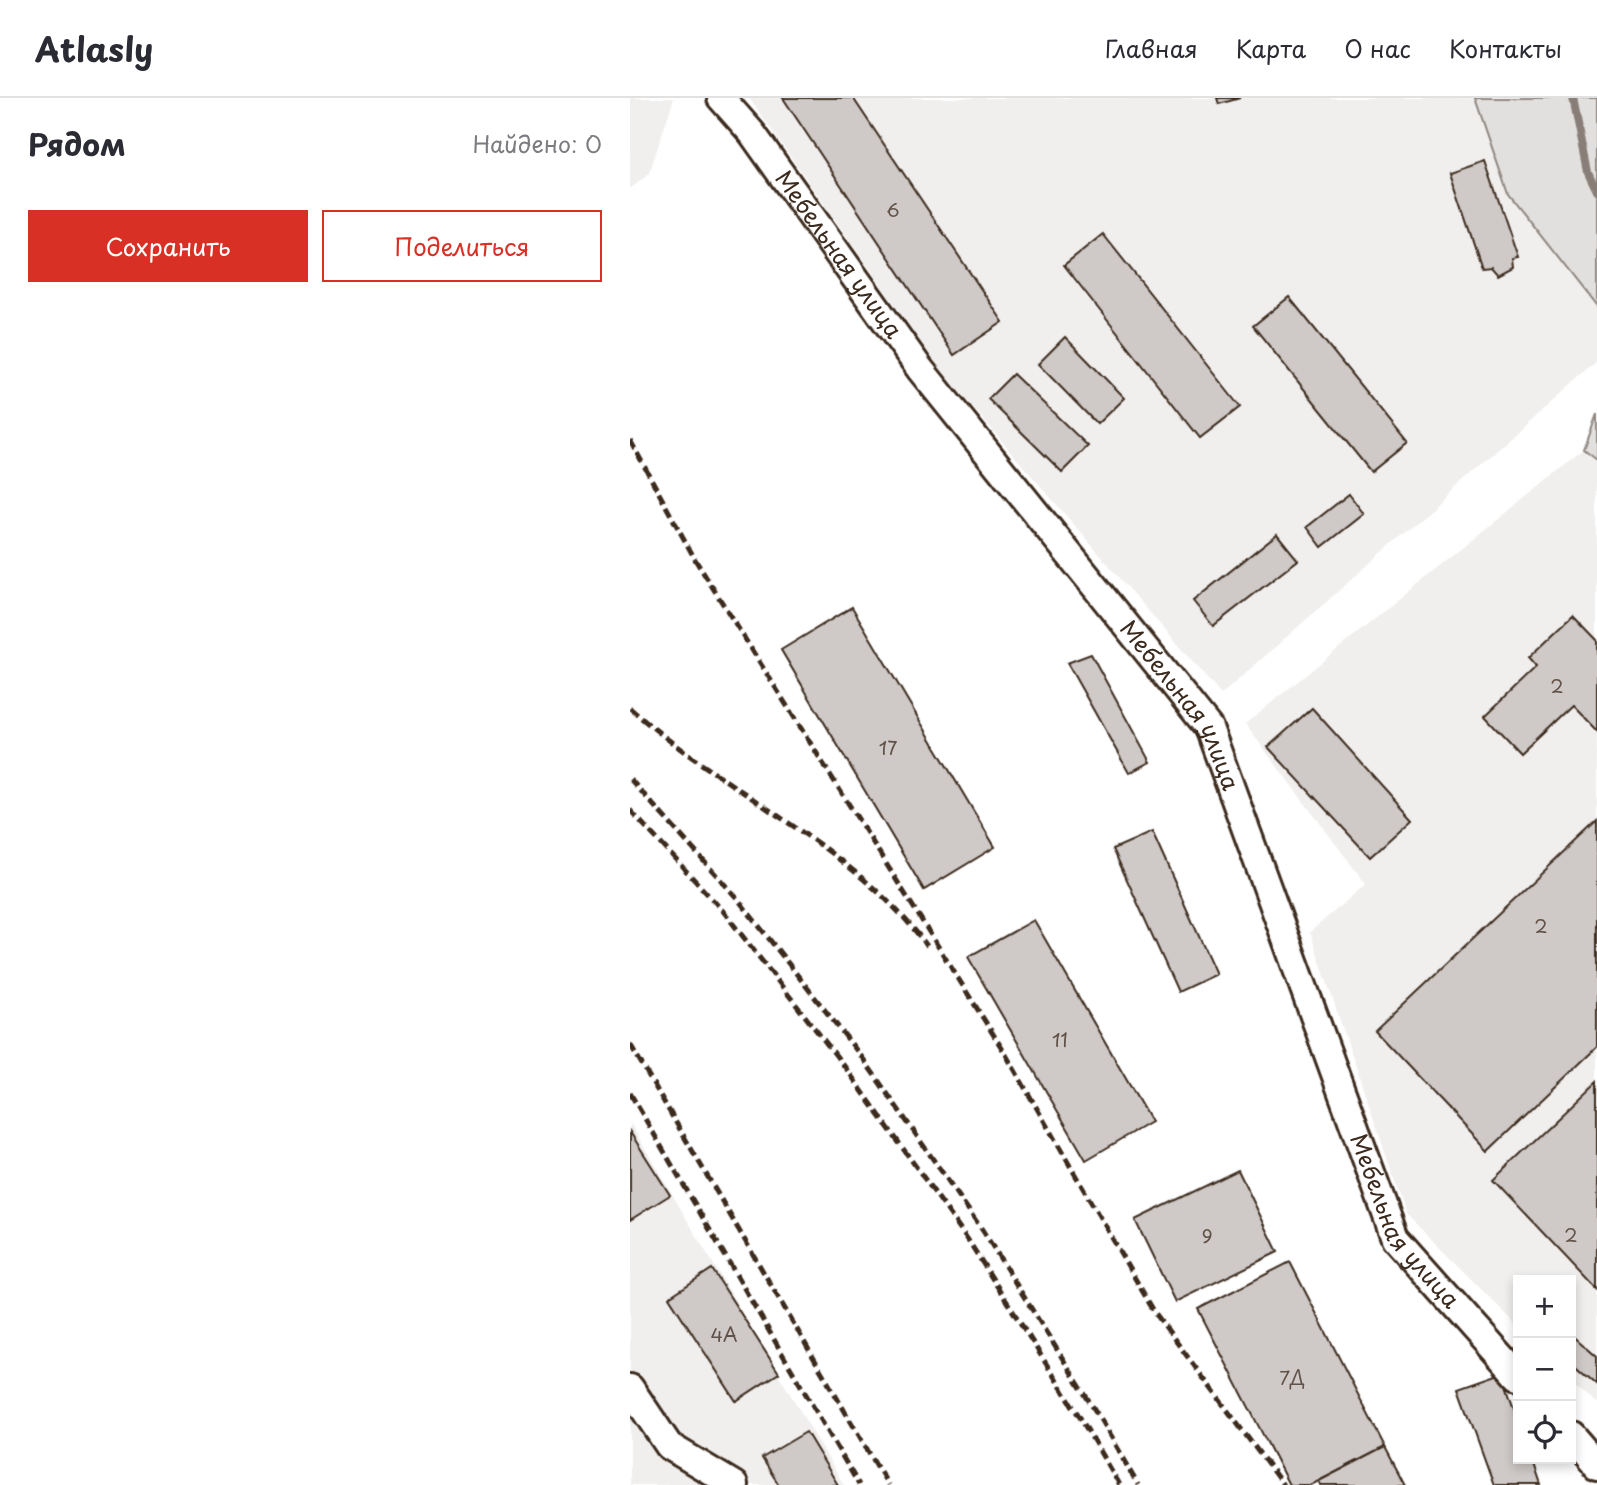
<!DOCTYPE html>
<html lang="ru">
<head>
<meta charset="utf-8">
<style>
	body { margin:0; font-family:"Playpen Sans",sans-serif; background:#f2f2f3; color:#2b2b33 }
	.controls { position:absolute; right:21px; bottom:21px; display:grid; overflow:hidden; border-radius:0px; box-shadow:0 4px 10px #0003 }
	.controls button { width:63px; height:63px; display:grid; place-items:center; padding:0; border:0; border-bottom:2px solid #e1e1e2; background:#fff; color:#2b2b33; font:35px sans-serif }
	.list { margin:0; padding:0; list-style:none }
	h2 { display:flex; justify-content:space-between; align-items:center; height:91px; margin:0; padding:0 28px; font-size:30px }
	h2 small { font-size:23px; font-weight:400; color:#7c7c81 }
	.actions { display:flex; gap:14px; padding:21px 28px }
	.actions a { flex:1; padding:16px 0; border:2px solid #d93025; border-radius:0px; text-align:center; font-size:24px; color:#d93025 }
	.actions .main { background:#d93025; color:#fff }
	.icon { flex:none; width:38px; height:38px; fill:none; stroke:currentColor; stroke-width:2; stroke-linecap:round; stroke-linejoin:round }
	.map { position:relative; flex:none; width:967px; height:1387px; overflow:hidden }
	header { display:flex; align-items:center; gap:42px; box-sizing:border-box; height:98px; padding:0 35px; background:#fff; border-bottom:2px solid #e1e1e2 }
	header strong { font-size:33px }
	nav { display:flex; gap:38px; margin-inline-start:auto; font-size:24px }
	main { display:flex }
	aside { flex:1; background:#fff }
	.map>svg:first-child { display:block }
</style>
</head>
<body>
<header>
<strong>Atlasly</strong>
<nav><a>Главная</a><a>Карта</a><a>О нас</a><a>Контакты</a></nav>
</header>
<main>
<aside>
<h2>Рядом<small>Найдено: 0</small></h2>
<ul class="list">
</ul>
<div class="actions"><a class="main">Сохранить</a><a>Поделиться</a></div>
</aside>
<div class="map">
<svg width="967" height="1387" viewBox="0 0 967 1387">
	<rect width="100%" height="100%" fill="#fff"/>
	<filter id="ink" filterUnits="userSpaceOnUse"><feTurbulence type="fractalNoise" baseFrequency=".0143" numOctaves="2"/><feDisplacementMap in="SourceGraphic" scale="14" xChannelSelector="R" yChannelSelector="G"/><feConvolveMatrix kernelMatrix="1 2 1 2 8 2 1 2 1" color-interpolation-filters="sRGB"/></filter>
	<g filter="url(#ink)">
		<g fill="#f1efee">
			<polygon points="0,0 44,0 19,76 0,91"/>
			<polygon points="119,0 845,0 878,96 967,209 967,264 591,597 313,275"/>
			<polygon points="954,352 967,362 967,1306 941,1280 941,1182 888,1182 888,1228 776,1116 680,834 736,786 615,626"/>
			<polygon points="0,1025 214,1387 0,1387"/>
		</g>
		<g fill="#e2e0de" stroke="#8e857e" stroke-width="2">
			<polygon points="845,0 967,0 967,209 878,96"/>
			<polygon points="967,316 967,362 954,352"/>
		</g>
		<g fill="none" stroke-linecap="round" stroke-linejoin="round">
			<polyline stroke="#887e77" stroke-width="8" points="943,0 958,74 967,93"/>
		</g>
		<g fill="#cfcac7" stroke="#3b2a1e" stroke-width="2">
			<polygon points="153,0 223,0 373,224 324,257"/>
			<polygon points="587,0 610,0 589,6"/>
			<polygon points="855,63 888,159 882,160 883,169 868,177 861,169 852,170 820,75"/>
			<polygon points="473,136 610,309 570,340 434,167"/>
			<polygon points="659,199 777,345 741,374 623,228"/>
			<polygon points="435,239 494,300 467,326 408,266"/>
			<polygon points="383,276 458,348 432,374 358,301"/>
			<polygon points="719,396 734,416 692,449 677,429"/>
			<polygon points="647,436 668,462 583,528 563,503"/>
			<polygon points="222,509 365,749 294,792 151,552"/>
			<polygon points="943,517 967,542 967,634 941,607 890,655 855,618 906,569 898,560"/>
			<polygon points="461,556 520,664 499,675 437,565"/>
			<polygon points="682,610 782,721 740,759 638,649"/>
			<polygon points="967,723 967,949 858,1053 745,933"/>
			<polygon points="522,734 586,876 548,894 483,751"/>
			<polygon points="404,822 521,1024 456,1062 338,859"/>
			<polygon points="967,983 967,1192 863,1082"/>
			<polygon points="0,1034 40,1097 0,1122"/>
			<polygon points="608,1072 648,1154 545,1204 505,1122"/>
			<polygon points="660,1164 755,1349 681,1387 659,1387 568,1211"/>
			<polygon points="82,1171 149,1275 106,1303 39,1199"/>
			<polygon points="941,1235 967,1258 967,1286 941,1263"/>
			<polygon points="872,1275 888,1322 888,1361 902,1361 911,1387 864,1387 829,1290"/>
			<polygon points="176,1334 208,1387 149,1387 132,1360"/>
			<polygon points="755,1349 775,1387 691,1387 689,1383"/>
		</g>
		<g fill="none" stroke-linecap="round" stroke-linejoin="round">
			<g stroke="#3b2a1e" stroke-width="32">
				<g id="minor">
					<path id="s1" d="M91 0 122 35 290 271 579 630 765 1140 888 1278"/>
					<polyline points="0,1290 39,1348 104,1387"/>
					<polyline points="941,1337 967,1367"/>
				</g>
			</g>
			<use href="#minor" stroke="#fff" stroke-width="26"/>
			<g stroke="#3b2a1e" stroke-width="5" stroke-dasharray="10 5" stroke-linecap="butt">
				<polyline points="0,342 66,463 375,955 525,1215 653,1387"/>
				<path d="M0 610C90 692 225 749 297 848"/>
				<polyline points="0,681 107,800 234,962 353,1133 466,1314 508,1387"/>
				<polyline points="0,712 93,813 218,973 338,1142 451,1321 489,1387"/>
				<polyline points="0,946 258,1387"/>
				<polyline points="0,995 229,1387"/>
			</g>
		</g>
	</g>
	<g text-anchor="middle" stroke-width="5" stroke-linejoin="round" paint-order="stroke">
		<g font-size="19" fill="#605248">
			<text x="263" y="119">6</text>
			<text x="927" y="595">2</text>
			<text x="258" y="657">17</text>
			<text x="911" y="835">2</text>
			<text x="430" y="949">11</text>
			<text x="941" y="1144">2</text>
			<text x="577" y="1145">9</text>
			<text x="94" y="1244">4А</text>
			<text x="662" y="1287">7Д</text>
		</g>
		<g font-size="23" fill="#3b2a1e" stroke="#fff">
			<text dy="8" stroke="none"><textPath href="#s1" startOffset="196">Мебельная улица</textPath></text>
			<text dy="8" stroke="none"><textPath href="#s1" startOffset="763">Мебельная улица</textPath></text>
			<text dy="8" stroke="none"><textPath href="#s1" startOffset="1330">Мебельная улица</textPath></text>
		</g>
	</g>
</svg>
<div class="controls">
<button>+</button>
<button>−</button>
<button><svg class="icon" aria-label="locate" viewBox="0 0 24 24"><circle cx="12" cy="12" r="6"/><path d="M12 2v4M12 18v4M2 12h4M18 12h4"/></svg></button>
</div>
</div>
</main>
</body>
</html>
